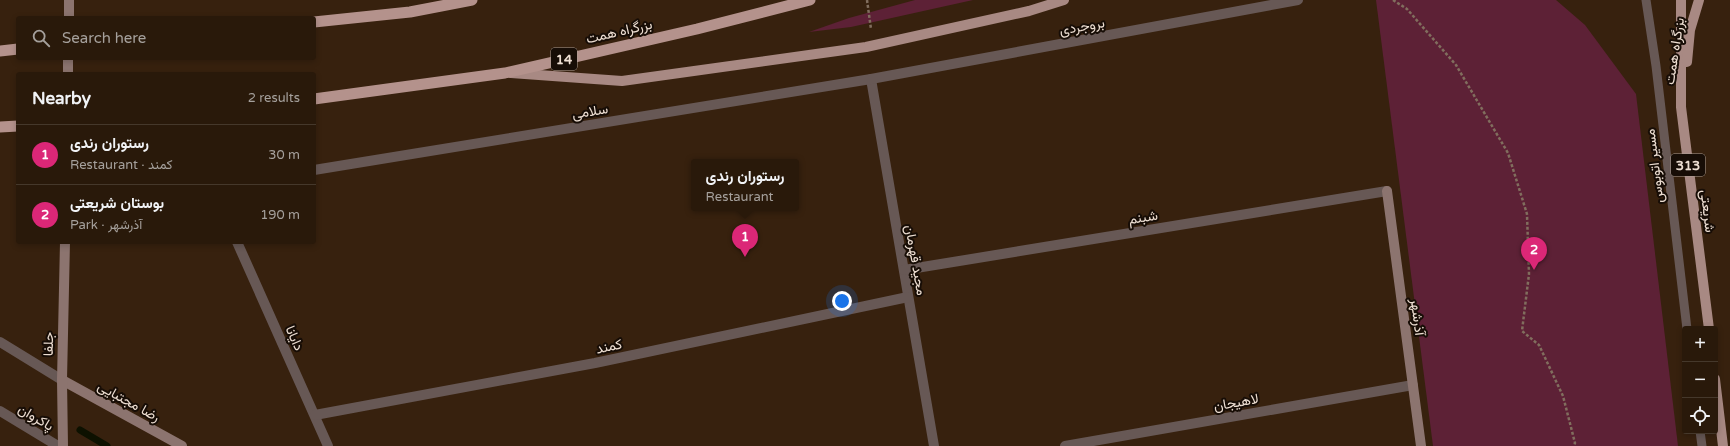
<!DOCTYPE html>
<html lang="en">
<head>
<meta charset="utf-8">
<style>
	body { margin:0; font-family:"Varela Round",Vazirmatn,sans-serif; background:#312213; color:#f1f3f6 }
	.controls { position:absolute; right:12px; bottom:12px; display:grid; overflow:hidden; border-radius:4px; box-shadow:0 2px 6px #0003 }
	.controls button { width:36px; height:36px; display:grid; place-items:center; padding:0; border:0; border-bottom:1px solid #45382b; background:#29190a; color:#f1f3f6; font:20px sans-serif }
	.you { position:absolute; left:842px; top:301px; width:14px; height:14px; margin:-10px; border:3px solid #fff; border-radius:50%; background:#1a73e8; box-shadow:0 0 0 6px #1a73e833 }
	.badge { display:grid; place-items:center; width:26px; height:26px; border-radius:50%; background:#db2777; color:#fff; font-size:13px; font-weight:700 }
	.pin { position:absolute; translate:-50% -33px; filter:drop-shadow(0 1px 2px #0008) }
	.pin::after { content:''; position:absolute; top:21px; width:14px; height:12px; background:inherit; clip-path:polygon(0 0,100% 0,50% 100%) }
	.popup { position:absolute; left:691px; top:159px; width:108px; height:52px; box-sizing:border-box; display:grid; place-content:center; border-radius:4px; background:#29190a; filter:drop-shadow(0 1px 3px #0005); font-size:13px; white-space:nowrap; color:#a5a09c }
	.popup b { font-size:15px; color:#f1f3f6 }
	.popup::after { content:''; position:absolute; left:50%; top:100%; margin-left:-8px; border:8px solid transparent; border-top-color:#29190a }
	.list { margin:0; padding:0; list-style:none }
	h2 { display:flex; justify-content:space-between; align-items:center; height:52px; margin:0; padding:0 16px; font-size:17px }
	h2 small { font-size:13px; font-weight:400; color:#a5a09c }
	.list li { display:grid; grid-template-columns:26px 1fr auto; gap:12px; align-items:center; box-sizing:border-box; height:60px; padding:0 16px; border-top:1px solid #45382b }
	.list b { display:block; font-size:15px; white-space:nowrap }
	.list p { margin:0; font-size:13px; white-space:nowrap; color:#a5a09c }
	.list em { font-size:13px; font-style:normal; color:#a5a09c }
	.icon { flex:none; width:22px; height:22px; fill:none; stroke:currentColor; stroke-width:2; stroke-linecap:round; stroke-linejoin:round }
	.map { position:relative; flex:none; width:1730px; height:446px; overflow:hidden }
	.search { position:absolute; background:#29190a; box-shadow:0 2px 6px #0003; left:16px; top:16px; width:300px; height:44px; display:flex; align-items:center; gap:10px; box-sizing:border-box; padding:0 14px; border-radius:4px; color:#a5a09c; font-size:15px }
	.panel { position:absolute; background:#29190a; box-shadow:0 2px 6px #0003; left:16px; top:72px; width:300px; height:172px; border-radius:4px }
	.map>svg:first-child { display:block }
</style>
</head>
<body>
<div class="map">
<svg width="1730" height="446" viewBox="0 0 1730 446">
	<rect width="100%" height="100%" fill="#37210e"/>
	<g fill="#5d2136">
		<polygon points="915,0 973,0 851,27 809,32 849,18"/>
		<polygon points="1376,0 1556,0 1585,25 1636,94 1678,446 1433,446"/>
	</g>
	<g fill="none" stroke-linecap="round" stroke-linejoin="round">
		<polyline stroke="#0d1100" stroke-width="7" points="80,430 107,446"/>
		<g stroke="#816e5e" stroke-width="2.5" stroke-dasharray="3 2" stroke-linecap="butt">
			<polyline points="867,0 871,29"/>
			<polyline points="1393,0 1407,9 1456,65 1508,153 1527,214 1529,274 1522,331 1539,345 1563,396 1575,443 1574,446"/>
		</g>
		<g stroke="#675855" stroke-width="9">
			<polyline points="1646,0 1656,66 1687,329"/>
			<polyline points="1700,431 1702,446"/>
		</g>
		<g stroke="#675855" stroke-width="10">
			<polyline points="871,79 934,446"/>
			<polyline points="314,170 871,79 1298,0"/>
			<polyline points="237,242 328,446"/>
			<polyline points="904,270 1387,191"/>
			<polyline points="0,342 62,380"/>
			<polyline points="0,411 58,446"/>
			<polyline points="315,415 595,363 908,297"/>
			<polyline points="1065,446 1413,385"/>
		</g>
		<g stroke="#8c746f" stroke-width="10">
			<polyline points="69,18 69,0"/>
			<polyline points="68,74 68,58"/>
			<polyline points="1387,191 1421,446"/>
			<polyline points="62,380 182,446"/>
			<polyline points="63,446 62,380 65,242"/>
		</g>
		<g stroke="#a88983" stroke-width="10">
			<polyline points="1681,0 1681,107 1709,329"/>
			<polyline points="1687,62 1690,30 1699,0"/>
			<polyline points="511,73 622,81 866,47 1029,11 1064,0"/>
			<polyline points="1715,379 1723,446"/>
		</g>
		<g stroke="#b4928c" stroke-width="11">
			<polyline points="314,22 410,12 472,0"/>
			<polyline points="0,51 18,49"/>
			<polyline points="314,99 505,73 697,29 810,0"/>
			<polyline points="0,127 18,126"/>
		</g>
	</g>
	<g text-anchor="middle" stroke-width="4" stroke-linejoin="round" paint-order="stroke">
		<g fill="#170d06" stroke="#ad9f95" stroke-width="1">
			<rect x="551" y="48" width="26" height="22" rx="3"/>
			<rect x="1671" y="154" width="34" height="22" rx="3"/>
		</g>
		<g font-size="13" font-weight="bold" fill="#edded2">
			<text x="564" y="64">14</text>
			<text x="1688" y="170">313</text>
		</g>
		<g font-size="14" fill="#edded2" stroke="#170d06">
			<text transform="translate(1082 26) rotate(-10)" y="5">بروجردی</text>
			<text transform="translate(619 31) rotate(-13)" y="5">بزرگراه همت</text>
			<text transform="translate(1674 51) rotate(-81)" y="5">بزرگراه همت</text>
			<text transform="translate(590 111) rotate(-9)" y="5">سلامی</text>
			<text transform="translate(1654 166) rotate(-97)" y="5">مسیر اتوبوس</text>
			<text transform="translate(1708 211) rotate(83)" y="5">شریعتی</text>
			<text transform="translate(1143 217) rotate(-9)" y="5">شبنم</text>
			<text transform="translate(916 260) rotate(80)" y="5">مجید قهرمان</text>
			<text transform="translate(1418 317) rotate(83)" y="5">آذرشهر</text>
			<text transform="translate(295 338) rotate(66)" y="5">دایانا</text>
			<text transform="translate(48 344) rotate(-89)" y="5">جلفا</text>
			<text transform="translate(609 346) rotate(-12)" y="5">کمند</text>
			<text transform="translate(129 401) rotate(29)" y="5">رضا مجتبایی</text>
			<text transform="translate(1236 402) rotate(-10)" y="5">لاهیجان</text>
			<text transform="translate(36 417) rotate(31)" y="5">پاکروان</text>
		</g>
	</g>
</svg>
<div class="controls">
<button>+</button>
<button>−</button>
<button><svg class="icon" aria-label="locate" viewBox="0 0 24 24"><circle cx="12" cy="12" r="6"/><path d="M12 2v4M12 18v4M2 12h4M18 12h4"/></svg></button>
</div>
<div class="you"></div>
<div class="pin badge" style="left:745px;top:257px">1</div>
<div class="popup"><b>رستوران رندی</b>Restaurant</div>
<div class="pin badge" style="left:1534px;top:270px">2</div>
<div class="search"><svg class="icon" aria-label="search" viewBox="0 0 24 24"><circle cx="10" cy="10" r="6"/><path d="M15 15l6 6"/></svg>Search here</div>
<section class="panel">
<h2>Nearby<small>2 results</small></h2>
<ul class="list">
<li><span class="badge">1</span><div><b>رستوران رندی</b><p>Restaurant · کمند</p></div><em>30 m</em></li>
<li><span class="badge">2</span><div><b>بوستان شریعتی</b><p>Park · آذرشهر</p></div><em>190 m</em></li>
</ul>
</section>
</div>
</body>
</html>
